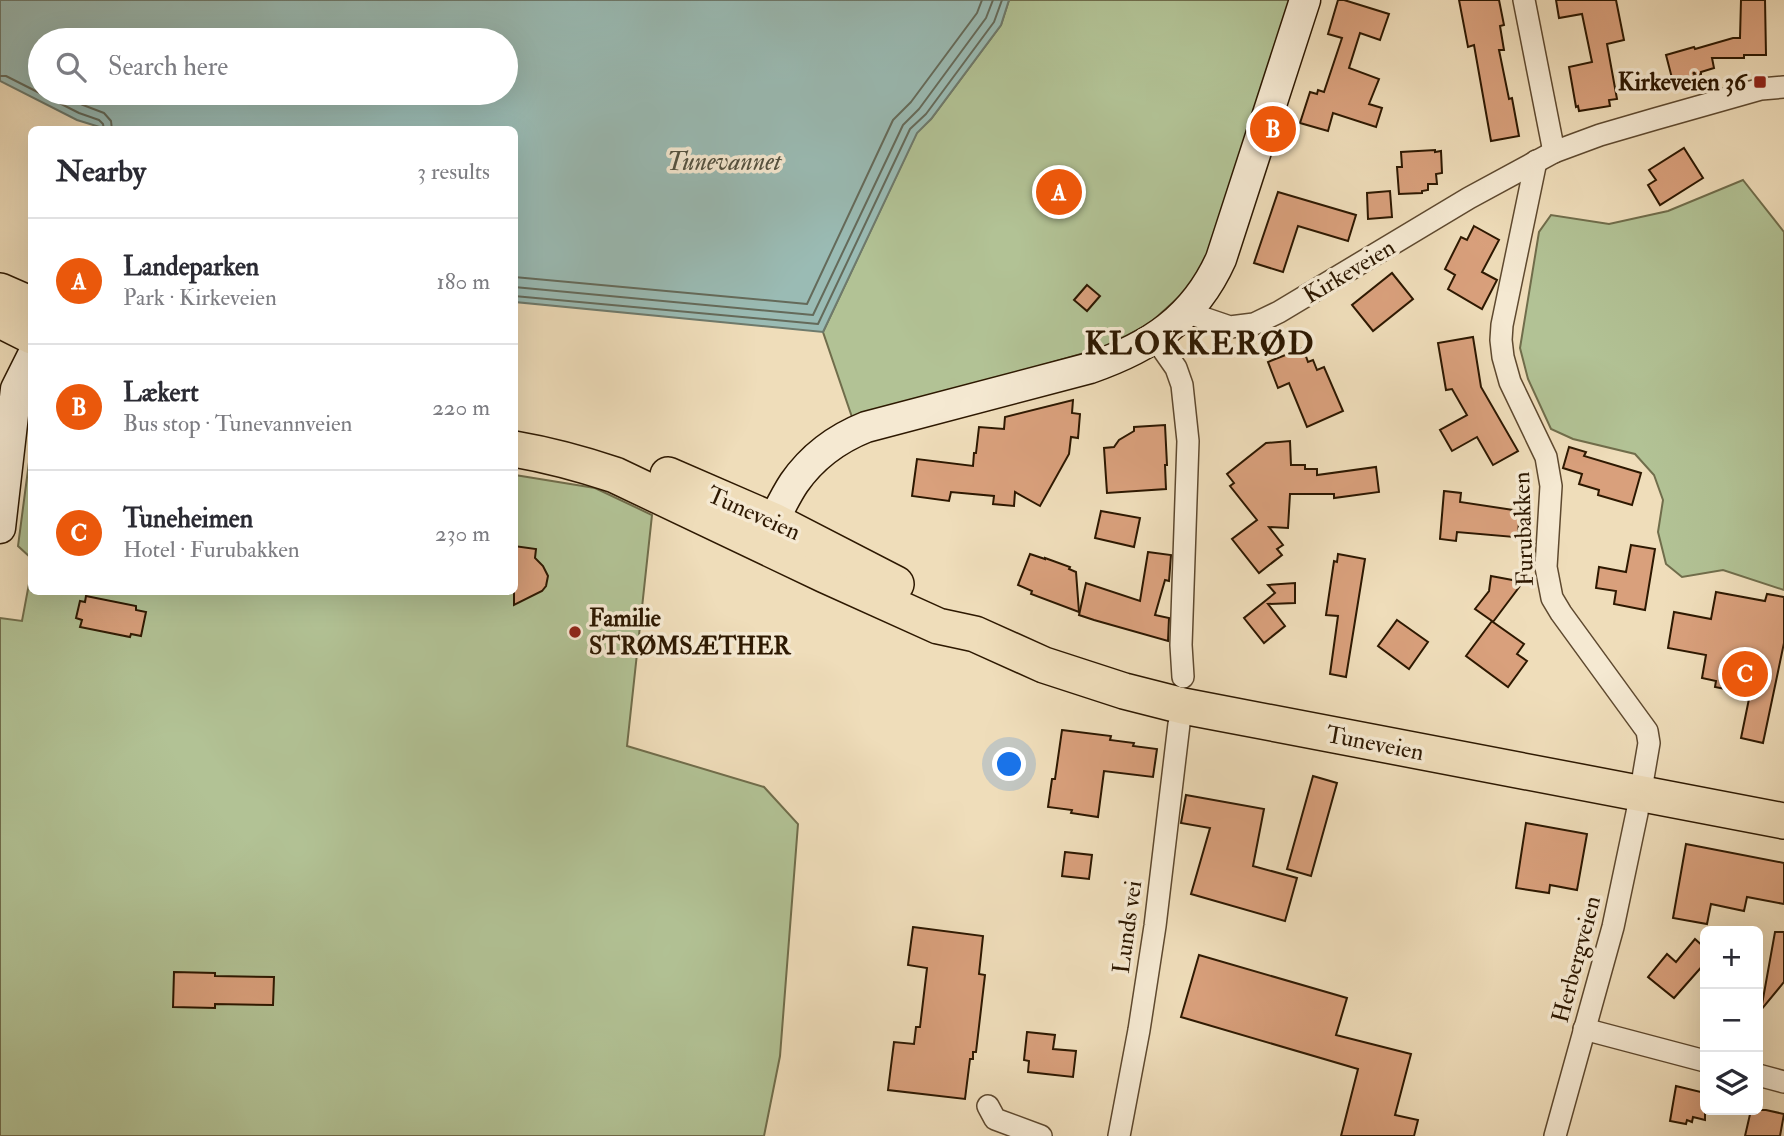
<!DOCTYPE html>
<html lang="en">
<head>
<meta charset="utf-8">
<style>
	body { margin:0; font-family:"IM FELL Double Pica",serif; background:#f7f7f7; color:#2b2b33 }
	.controls { position:absolute; right:21px; bottom:21px; display:grid; overflow:hidden; border-radius:10px; box-shadow:0 7px 28px #0002 }
	.controls button { width:63px; height:63px; display:grid; place-items:center; padding:0; border:0; border-bottom:2px solid #e1e1e2; background:#fff; color:#2b2b33; font:35px sans-serif }
	.you { position:absolute; left:1010px; top:765px; width:24px; height:24px; margin:-18px; border:5px solid #fff; border-radius:50%; background:#1a73e8; box-shadow:0 0 0 10px #1a73e833 }
	.badge { display:grid; place-items:center; width:46px; height:46px; border-radius:50%; background:#ea580c; color:#fff; font-size:23px; font-weight:700 }
	.pin { position:absolute; translate:-50% -50%; border:4px solid #fff; box-shadow:0 2px 7px #0006 }
	.list { margin:0; padding:0; list-style:none }
	h2 { display:flex; justify-content:space-between; align-items:center; height:91px; margin:0; padding:0 28px; font-size:30px }
	h2 small { font-size:23px; font-weight:400; color:#7c7c81 }
	.list li { display:grid; grid-template-columns:46px 1fr auto; gap:21px; align-items:center; box-sizing:border-box; height:126px; padding:0 28px; border-top:2px solid #e1e1e2 }
	.list b { display:block; font-size:26px; white-space:nowrap }
	.list p { margin:0; font-size:23px; white-space:nowrap; color:#7c7c81 }
	.list em { font-size:23px; font-style:normal; color:#7c7c81 }
	.icon { flex:none; width:38px; height:38px; fill:none; stroke:currentColor; stroke-width:2; stroke-linecap:round; stroke-linejoin:round }
	.map { position:relative; flex:none; width:1784px; height:1136px; overflow:hidden }
	.search { position:absolute; background:#fff; box-shadow:0 7px 28px #0002; left:28px; top:28px; width:490px; height:77px; display:flex; align-items:center; gap:18px; box-sizing:border-box; padding:0 24px; border-radius:38px; color:#7c7c81; font-size:26px }
	.panel { position:absolute; background:#fff; box-shadow:0 7px 28px #0002; left:28px; top:126px; width:490px; height:469px; border-radius:10px }
	.map>svg:first-child { display:block }
</style>
</head>
<body>
<div class="map">
<svg width="1784" height="1136" viewBox="0 0 1784 1136">
	<rect width="100%" height="100%" fill="#efddba"/>
	<filter id="stains"><feTurbulence type="fractalNoise" baseFrequency=".00286" numOctaves="4"/><feColorMatrix values="0 0 0 0 .2 0 0 0 0 .09 0 0 0 0 .02 0 0 0 .5 -.17"/></filter>
	<radialGradient id="worn" r=".72"><stop offset=".6" stop-color="#630" stop-opacity="0"/><stop offset="1" stop-color="#630" stop-opacity=".3"/></radialGradient>
	<g fill="#b2c295" stroke="#706d4b" stroke-width="2">
		<polygon points="1009,0 1292,0 1209,252 1190,287 1149,324 1105,347 853,420 823,332 917,132 931,119 1001,25"/>
		<polygon points="1743,180 1784,232 1784,590 1723,570 1682,577 1666,564 1658,532 1663,500 1654,475 1635,454 1573,439 1551,429 1528,379 1520,348 1539,232 1551,215 1609,224 1668,211"/>
		<polygon points="31,447 31,558 18,546"/>
		<polygon points="515,475 595,488 652,515 627,746 764,787 798,824 780,1056 764,1136 0,1136 0,618 22,621 31,573 32,592 514,592"/>
	</g>
	<path fill="#9abbb4" stroke="#6e7a6c" stroke-width="2" fill-rule="evenodd" d="M0 0H1009L1001 25 931 119 917 133 823 332 515 302 514 130 106 129 77 120 0 81ZM40 40H506V93H40Z"/>
	<g fill="none" stroke-linecap="round" stroke-linejoin="round">
		<g stroke="#646a5a" stroke-width="2">
			<polyline points="0,76 6,76 79,113 99,120 103,124 104,130"/>
			<polyline points="58,93 83,105 104,113 111,121 112,130"/>
			<polyline points="514,277 807,304 893,120 911,102 977,13 982,0"/>
			<polyline points="514,287 813,315 903,125 919,109 986,18 993,0"/>
			<polyline points="514,296 818,324 910,129 926,114 994,22 1002,0"/>
		</g>
	</g>
	<g fill="#d9a07c" stroke="#2d1801" stroke-width="2">
		<polygon points="1338,0 1344,0 1389,14 1380,40 1360,33 1349,68 1379,79 1369,104 1382,108 1376,127 1333,113 1328,131 1300,123 1310,92 1317,94 1318,90 1324,92 1342,38 1328,34"/>
		<polygon points="1459,0 1499,0 1504,25 1500,26 1504,50 1499,50 1509,99 1512,98 1519,136 1491,141 1474,45 1468,47"/>
		<polygon points="1556,0 1616,0 1624,40 1607,44 1617,99 1609,100 1610,106 1579,111 1578,106 1576,107 1569,67 1592,62 1582,14 1559,18"/>
		<polygon points="1741,0 1765,0 1766,55 1744,55 1744,58 1712,58 1714,68 1701,72 1701,74 1673,82 1666,55 1694,47 1695,49 1733,38 1740,38"/>
		<polygon points="1684,148 1703,178 1660,205 1648,185 1656,180 1649,170"/>
		<polygon points="1435,150 1435,152 1441,151 1442,173 1436,174 1437,184 1428,184 1428,190 1422,191 1422,193 1399,194 1397,167 1402,167 1401,152"/>
		<polygon points="1390,191 1392,217 1368,219 1367,193"/>
		<polygon points="1278,192 1356,215 1348,241 1298,226 1283,272 1254,263"/>
		<polygon points="1474,226 1499,240 1482,272 1497,280 1482,309 1448,289 1455,275 1445,269 1461,237 1467,240"/>
		<polygon points="1392,273 1413,299 1373,331 1352,305"/>
		<polygon points="1087,285 1100,296 1087,311 1074,300"/>
		<polygon points="1473,337 1481,387 1518,451 1493,465 1477,437 1452,451 1440,430 1467,415 1452,389 1446,390 1438,343"/>
		<polygon points="1303,348 1308,362 1313,360 1317,370 1324,367 1343,411 1307,427 1289,383 1278,388 1268,362"/>
		<polygon points="1073,400 1072,413 1080,414 1078,438 1071,437 1069,454 1040,506 1015,492 1014,506 993,504 994,496 951,492 949,501 912,496 917,459 973,466 974,453 976,453 979,427 1004,429 1005,417"/>
		<polygon points="1165,425 1167,465 1165,465 1166,489 1107,493 1104,448 1114,447 1119,440 1134,431 1134,427"/>
		<polygon points="1290,441 1291,465 1305,465 1305,469 1317,469 1317,475 1376,467 1379,492 1334,498 1334,494 1290,494 1288,528 1269,527 1283,545 1277,549 1282,555 1259,573 1232,539 1257,520 1230,486 1234,483 1227,474 1266,443"/>
		<polygon points="1569,447 1586,452 1584,456 1641,473 1632,505 1598,495 1599,490 1579,484 1582,474 1563,468"/>
		<polygon points="1444,491 1461,493 1460,502 1520,511 1518,534 1514,534 1514,537 1457,532 1456,541 1440,539"/>
		<polygon points="1101,511 1140,518 1134,547 1095,538"/>
		<polygon points="1631,545 1655,549 1645,610 1614,604 1616,591 1596,588 1599,567 1626,572"/>
		<polygon points="514,546 536,549 535,558 543,566 548,576 546,586 542,591 514,605"/>
		<polygon points="1148,552 1171,555 1169,581 1165,580 1155,615 1169,618 1168,641 1094,620 1079,615 1086,583 1140,601"/>
		<polygon points="1030,554 1045,559 1045,558 1070,567 1069,569 1076,572 1079,612 1031,594 1032,591 1018,585"/>
		<polygon points="1338,554 1365,559 1346,677 1330,674 1338,616 1326,615 1334,561 1337,562"/>
		<polygon points="1491,576 1523,582 1493,622 1524,644 1517,654 1527,661 1508,687 1466,656 1492,621 1475,609 1489,591"/>
		<polygon points="1295,583 1295,603 1268,604 1285,626 1264,643 1244,618 1275,593 1268,585"/>
		<polygon points="1716,592 1765,601 1767,594 1784,597 1784,643 1763,743 1741,738 1750,694 1715,687 1716,681 1702,678 1706,655 1668,648 1674,612 1711,619"/>
		<polygon points="86,596 136,606 136,610 146,612 141,636 131,634 130,637 80,627 82,620 76,618 80,601 85,602"/>
		<polygon points="1397,620 1428,642 1409,669 1378,646"/>
		<polygon points="1062,730 1111,736 1110,740 1134,743 1133,746 1157,749 1153,777 1104,771 1098,817 1071,813 1072,810 1048,807 1052,779 1055,779"/>
		<polygon points="1313,776 1337,783 1311,876 1287,869"/>
		<polygon points="1186,795 1264,809 1253,866 1297,878 1285,921 1191,894 1210,828 1181,823"/>
		<polygon points="1526,823 1587,834 1577,890 1550,885 1549,893 1516,888"/>
		<polygon points="1686,844 1784,863 1784,904 1747,897 1744,911 1711,904 1707,924 1673,918"/>
		<polygon points="1065,852 1092,855 1089,879 1062,876"/>
		<polygon points="913,927 983,936 979,974 985,975 976,1052 973,1052 973,1059 970,1059 965,1099 888,1090 894,1042 914,1044 916,1027 920,1027 927,968 908,965"/>
		<polygon points="1775,932 1784,932 1784,982 1761,1010"/>
		<polygon points="1695,939 1705,948 1705,963 1674,998 1648,977 1667,954 1676,962"/>
		<polygon points="1199,955 1347,998 1336,1035 1411,1054 1395,1115 1418,1120 1414,1136 1341,1136 1358,1069 1181,1017"/>
		<polygon points="174,972 215,973 215,976 274,977 273,1005 215,1004 215,1008 173,1007"/>
		<polygon points="1027,1032 1055,1035 1053,1049 1076,1051 1073,1077 1028,1072 1029,1061 1024,1060"/>
		<polygon points="1676,1086 1705,1093 1705,1120 1693,1117 1692,1122 1687,1120 1686,1124 1670,1121"/>
		<polygon points="1751,1110 1766,1110 1784,1114 1780,1136 1745,1136"/>
	</g>
	<g fill="none" stroke-linecap="round" stroke-linejoin="round">
		<g stroke="#5e492f" stroke-width="24">
			<g id="street">
				<polyline points="1524,0 1554,152"/>
				<polyline points="1536,161 1502,325 1501,340 1503,357 1510,382 1546,457 1551,486 1546,567 1552,598 1561,613 1647,731 1649,743 1637,813 1613,927 1555,1136"/>
				<polyline points="1186,312 1230,327 1254,324 1279,312 1469,198 1554,152 1600,135 1655,119 1761,89 1784,87"/>
				<polyline points="1155,338 1176,368 1182,385 1188,441 1181,645 1183,677"/>
				<polyline points="1584,1029 1705,1061"/>
				<polyline points="1758,1075 1784,1082"/>
				<polyline points="988,1106 995,1119 1041,1136"/>
				<polyline points="1119,1136 1139,1030 1155,926 1179,724"/>
			</g>
		</g>
		<g stroke="#2d1801" stroke-width="33">
			<g id="secondary">
				<polyline points="0,528 16,389 32,357"/>
				<path d="M763 541C773 523 782 501 794 483 812 457 836 439 866 427L1090 368C1150 347 1194 319 1221 259L1305 0"/>
			</g>
		</g>
		<g stroke="#2d1801" stroke-width="38">
			<g id="primary">
				<polyline points="0,291 32,305"/>
				<polyline points="0,320 32,336"/>
				<path d="M514 449C549 455 582 464 615 475L825 575 938 626 975 634 1044 665 1124 691 1183 706 1784 821"/>
				<polyline points="668,475 774,521 896,584"/>
			</g>
		</g>
		<use href="#street" stroke="#f5e9d2" stroke-width="21"/>
		<use href="#secondary" stroke="#f5e9d2" stroke-width="30"/>
		<use href="#primary" stroke="#efddba" stroke-width="35"/>
	</g>
	<g fill="#8f2418" stroke="#f5e9d2" stroke-width="2.5">
		<rect x="1753" y="75" width="14" height="14" rx="3.5"/>
		<circle cx="575" cy="632" r="7"/>
	</g>
	<g text-anchor="middle" stroke-width="7" stroke-linejoin="round" paint-order="stroke">
		<g font-size="24" font-weight="bold" fill="#2d1801" stroke="#f5e9d2" text-anchor="end">
			<text x="1746" y="90">Kirkeveien 36</text>
			<text x="589" y="626" text-anchor="start">Familie<tspan x="589" dy="28">STRØMSÆTHER</tspan></text>
		</g>
		<g font-size="24" fill="#2d1801" stroke="#f5e9d2">
			<text transform="translate(1349 271) rotate(-31)" y="8">Kirkeveien</text>
			<text transform="translate(754 513) rotate(24)" y="8">Tuneveien</text>
			<text transform="translate(1523 529) rotate(-92)" y="8">Furubakken</text>
			<text transform="translate(1375 743) rotate(11)" y="8">Tuneveien</text>
			<text transform="translate(1127 927) rotate(-82)" y="8">Lunds vei</text>
			<text transform="translate(1576 959) rotate(-75)" y="8">Herbergveien</text>
		</g>
		<g font-size="26" font-style="italic" fill="#535140" stroke="#f5e9d2">
			<text x="724" y="170">Tunevannet</text>
		</g>
		<g font-size="32" font-weight="bold" letter-spacing="2" fill="#2d1801" stroke="#f5e9d2">
			<text x="1200" y="354">KLOKKERØD</text>
		</g>
	</g>
	<rect width="100%" height="100%" filter="url(#stains)"/>
	<rect width="100%" height="100%" fill="url(#worn)"/>
</svg>
<div class="controls">
<button>+</button>
<button>−</button>
<button><svg class="icon" aria-label="layers" viewBox="0 0 24 24"><path d="M12 4l9 5-9 5-9-5zM3 14l9 5 9-5"/></svg></button>
</div>
<div class="you"></div>
<div class="pin badge" style="left:1059px;top:192px">A</div>
<div class="pin badge" style="left:1273px;top:129px">B</div>
<div class="pin badge" style="left:1745px;top:674px">C</div>
<div class="search"><svg class="icon" aria-label="search" viewBox="0 0 24 24"><circle cx="10" cy="10" r="6"/><path d="M15 15l6 6"/></svg>Search here</div>
<section class="panel">
<h2>Nearby<small>3 results</small></h2>
<ul class="list">
<li><span class="badge">A</span><div><b>Landeparken</b><p>Park · Kirkeveien</p></div><em>180 m</em></li>
<li><span class="badge">B</span><div><b>Lækert</b><p>Bus stop · Tunevannveien</p></div><em>220 m</em></li>
<li><span class="badge">C</span><div><b>Tuneheimen</b><p>Hotel · Furubakken</p></div><em>230 m</em></li>
</ul>
</section>
</div>
</body>
</html>
